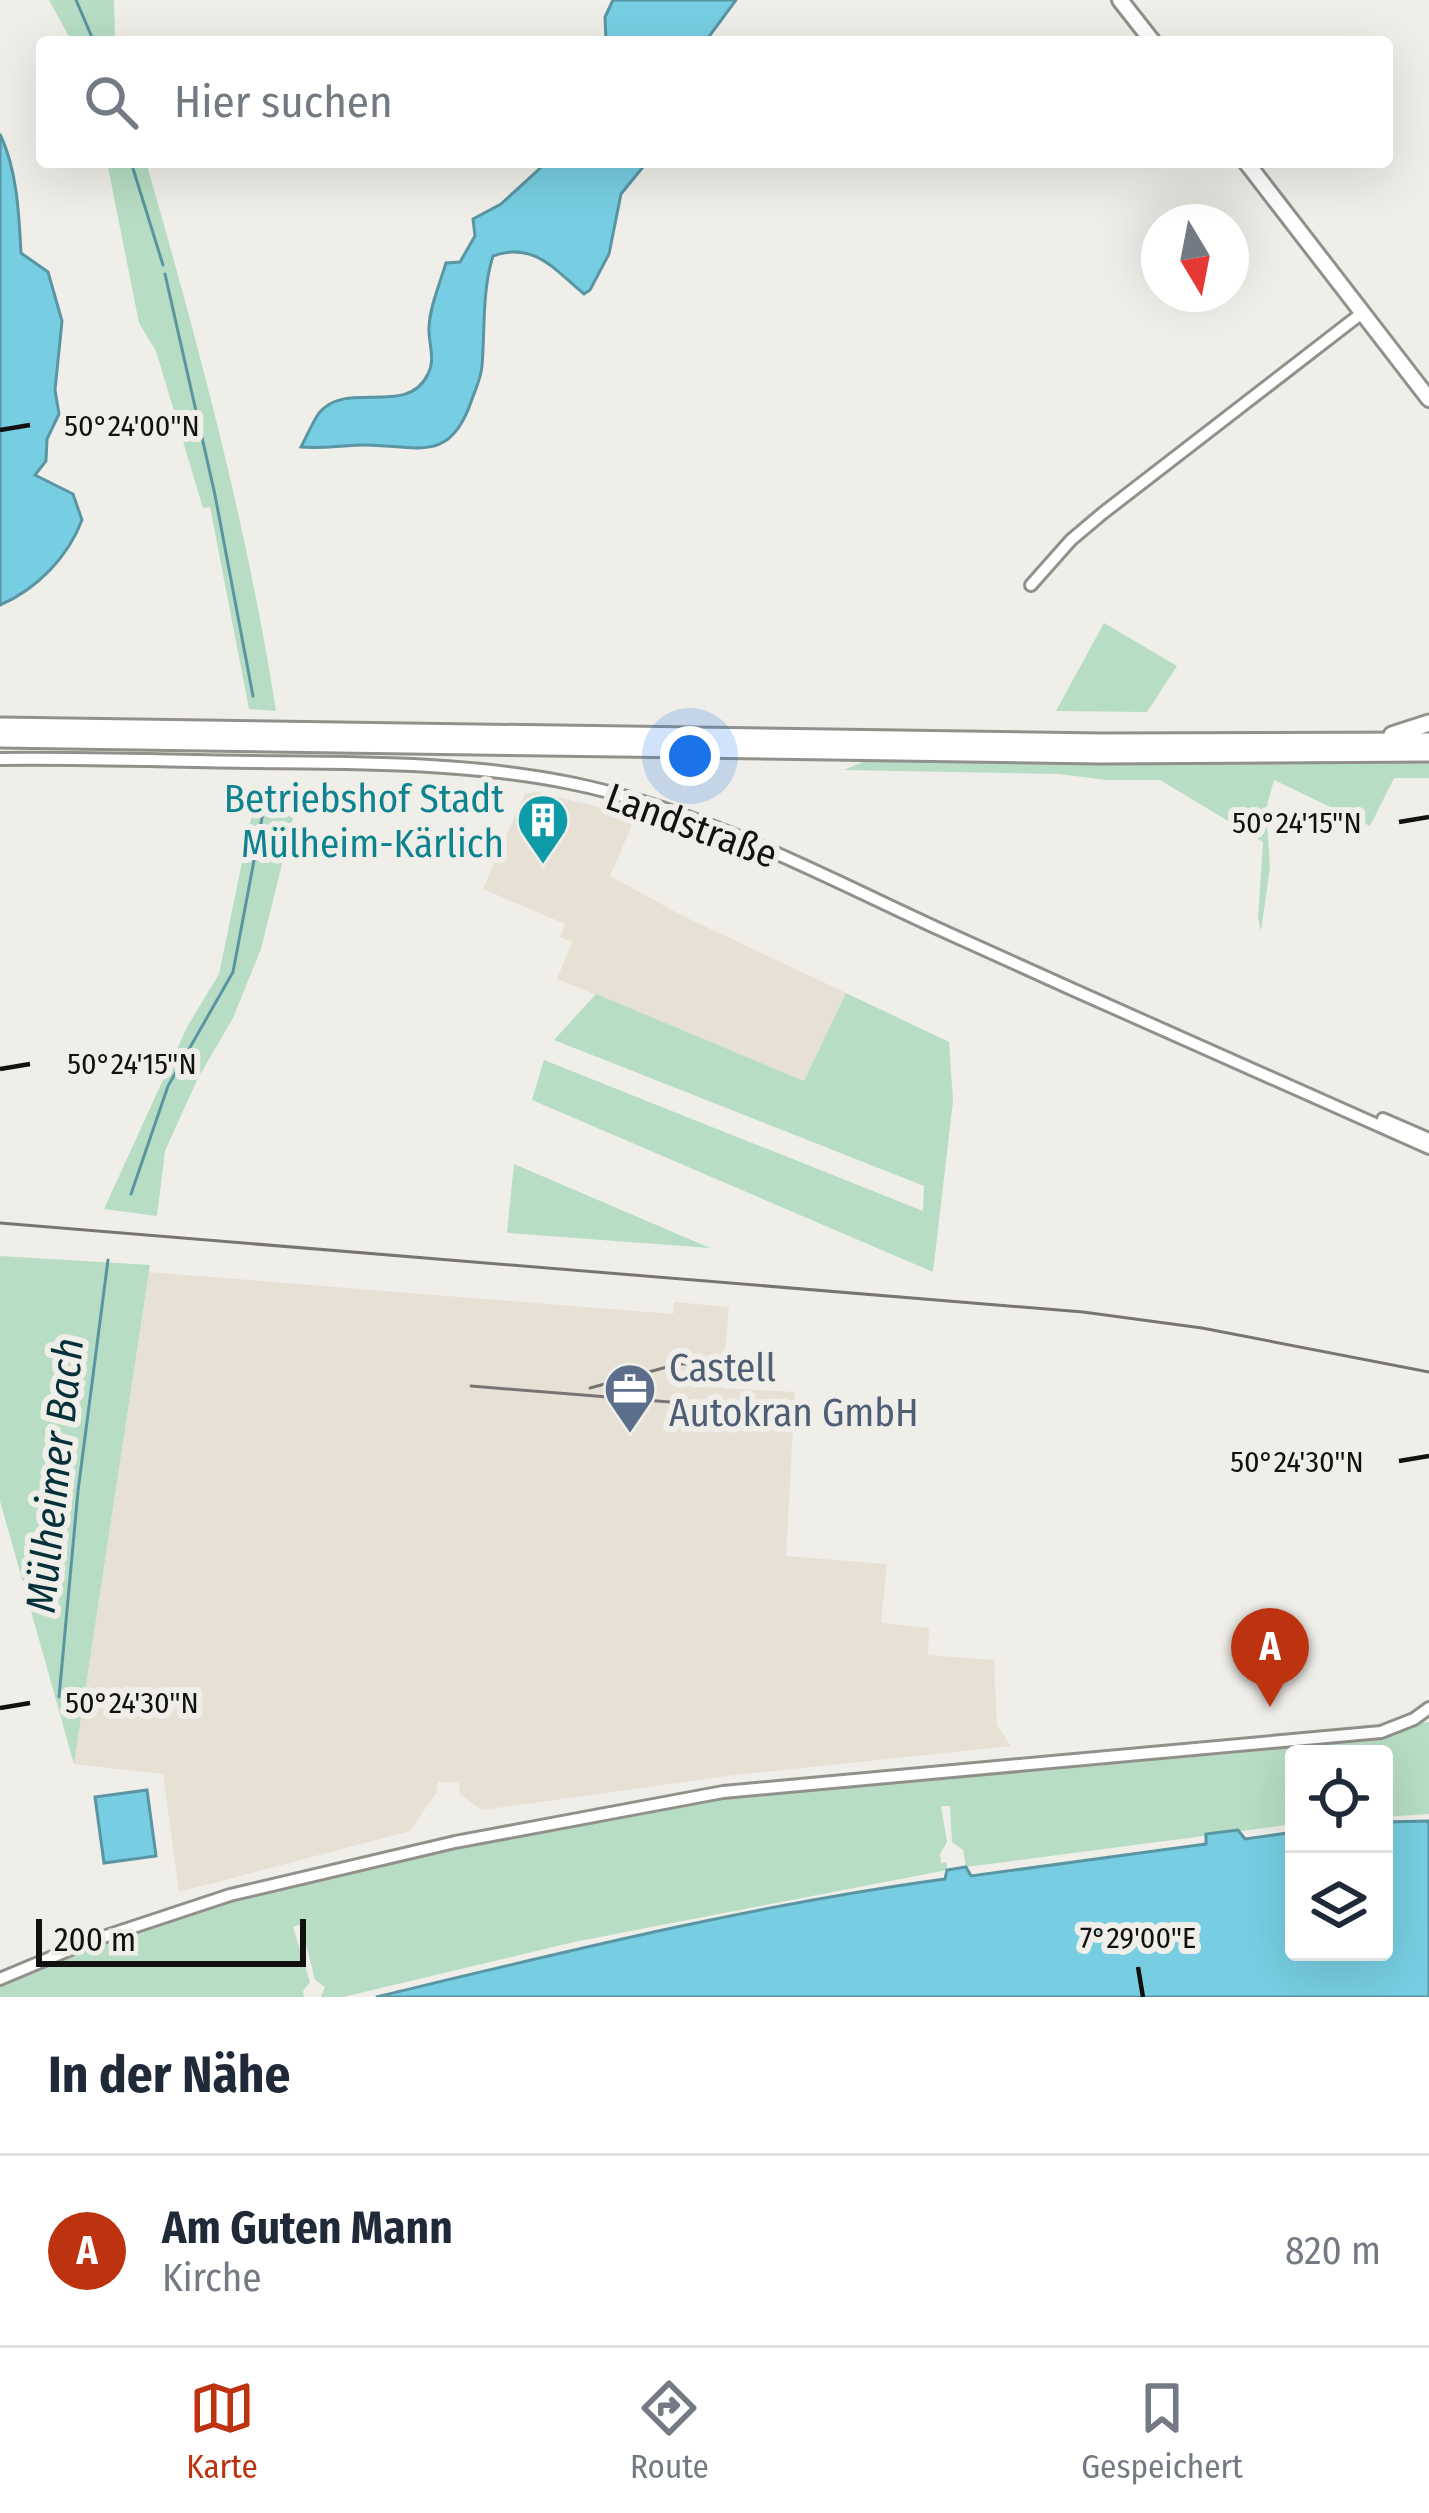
<!DOCTYPE html>
<html lang="de">
<head>
<meta charset="utf-8">
<style>
	body { margin:0; font-family:"Fira Sans Condensed",sans-serif; background:#f6f6f7; color:#1f2937 }
	.controls { position:absolute; right:36px; bottom:36px; display:grid; overflow:hidden; border-radius:12px; box-shadow:0 12px 48px #0002 }
	.controls button { width:108px; height:108px; display:grid; place-items:center; padding:0; border:0; border-bottom:3px solid #e0e1e3; background:#fff; color:#1f2937; font:60px sans-serif }
	.compass { position:absolute; left:1141px; top:204px; width:108px; height:108px; border-radius:50%; background:#fff; box-shadow:0 12px 48px #0002; rotate:170deg }
	.scale { position:absolute; left:36px; bottom:30px; width:270px; box-sizing:border-box; padding-left:12px; border:6px solid #121110; border-top:0; font-size:33px; line-height:42px; white-space:nowrap; color:#121110; -webkit-text-stroke:9px #f0eee9; paint-order:stroke }
	.you { position:absolute; left:690px; top:756px; width:42px; height:42px; margin:-30px; border:9px solid #fff; border-radius:50%; background:#1a73e8; box-shadow:0 0 0 18px #1a73e833 }
	.badge { display:grid; place-items:center; width:78px; height:78px; border-radius:50%; background:#bd3310; color:#fff; font-size:39px; font-weight:700 }
	.pin { position:absolute; translate:-50% -99px; filter:drop-shadow(0 3px 6px #0008) }
	.pin::after { content:''; position:absolute; top:63px; width:42px; height:36px; background:inherit; clip-path:polygon(0 0,100% 0,50% 100%) }
	.list { margin:0; padding:0; list-style:none }
	h2 { display:flex; justify-content:space-between; align-items:center; height:156px; margin:0; padding:0 48px; font-size:51px }
	h2 small { font-size:39px; font-weight:400; color:#747a83 }
	.list li { display:grid; grid-template-columns:78px 1fr auto; gap:36px; align-items:center; box-sizing:border-box; height:192px; padding:0 48px; border-top:3px solid #e0e1e3 }
	.list b { display:block; font-size:45px; white-space:nowrap }
	.list p { margin:0; font-size:39px; white-space:nowrap; color:#747a83 }
	.list em { font-size:39px; font-style:normal; color:#747a83 }
	.icon { flex:none; width:66px; height:66px; fill:none; stroke:currentColor; stroke-width:2; stroke-linecap:round; stroke-linejoin:round }
	.map { position:relative; flex:none; width:1429px; height:1997px; overflow:hidden }
	.search { position:absolute; background:#fff; box-shadow:0 12px 48px #0002; left:36px; right:36px; top:36px; height:132px; display:flex; align-items:center; gap:30px; box-sizing:border-box; padding:0 42px; border-radius:12px; color:#747a83; font-size:45px }
	.sheet { height:348px; background:#fff }
	nav { display:flex; justify-content:space-around; align-items:center; box-sizing:border-box; height:168px; border-top:3px solid #e0e1e3; background:#fff; font-size:33px; color:#747a83 }
	nav a { display:grid; justify-items:center; gap:6px }
	nav .on { color:#bd3310 }
	.map>svg:first-child { display:block }
</style>
</head>
<body>
<div class="map">
<svg width="1429" height="1997" viewBox="0 0 1429 1997">
	<rect width="100%" height="100%" fill="#f0eee9"/>
	<g fill="#e7e1d5">
		<polygon points="537,792 636,816 610,876 683,916 846,993 804,1081 557,979 572,942 560,937 565,924 483,889 525,794"/>
		<polygon points="149,1272 673,1314 674,1302 729,1307 722,1388 795,1392 786,1556 887,1564 881,1623 929,1628 928,1655 994,1660 997,1725 1011,1746 735,1775 482,1810 460,1794 459,1783 438,1782 436,1793 410,1831 179,1892 163,1774 74,1764"/>
	</g>
	<g fill="#b7ddc4">
		<polygon points="49,0 114,0 115,42 72,42"/>
		<path d="M107 162H146C198 343 247 525 276 711L249 709 210 507 203 508 156 351 139 323Z"/>
		<polygon points="1104,623 1177,666 1147,712 1056,711"/>
		<polygon points="863,762 1429,762 1429,778 1394,778 1370,826 1274,780 1266,809 1270,867 1261,931 1258,918 1263,842 1160,780 1106,780 1059,774 844,770"/>
		<polygon points="286,792 295,811 261,949 233,1018 198,1078 165,1151 157,1216 104,1209 187,1027 219,974 253,809"/>
		<polygon points="846,993 949,1042 953,1101 933,1272 532,1100 544,1060 923,1211 924,1186 554,1040 596,994 804,1081"/>
		<polygon points="514,1164 710,1248 507,1233"/>
		<polygon points="0,1256 150,1265 74,1764 0,1501"/>
		<polygon points="1424,1722 1429,1722 1429,1814 1384,1817 1384,1754 1294,1754 1294,1824 966,1867 963,1850 952,1842 950,1806 941,1806 947,1842 940,1854 941,1863 947,1862 947,1870 574,1942 343,1997 321,1997 325,1987 315,1980 302,1928 304,1923 293,1927 310,1982 303,1991 304,1997 0,1997 0,1987 90,1949 229,1903 446,1850 725,1799 1325,1745 1391,1736"/>
	</g>
	<g fill="#77cee2" stroke="#5995a3" stroke-width="3">
		<polygon points="613,0 736,0 705,42 606,42 605,17"/>
		<path d="M0 134C17 170 19 213 21 253L48 272 62 321 55 390 59 414 47 439 46 461 35 475 73 494 82 520C68 557 37 589 0 605Z"/>
		<path d="M547 162H647L621 194 609 254 590 290 584 294C555 270 534 241 493 256 482 290 485 330 482 366 481 379 475 390 471 402 450 463 418 446 366 445 344 445 324 449 301 447 307 436 312 423 319 413 347 379 407 418 428 374 436 358 428 343 429 327 430 306 440 283 446 263L460 262 475 236 473 219 501 204Z"/>
		<polygon points="147,1790 156,1856 104,1863 95,1797"/>
		<path d="M1429 1821V1997H376C564 1952 753 1905 945 1879L947 1870 966 1867 971 1876 1206 1844V1834L1238 1830 1245 1839 1294 1832V1952H1384V1822Z"/>
	</g>
	<g fill="none" stroke-linecap="round" stroke-linejoin="round">
		<g stroke="#5995a3" stroke-width="3">
			<polyline points="76,0 94,42"/>
			<polyline points="131,162 163,265"/>
			<polyline points="165,274 215,495 253,696"/>
			<polyline points="131,1194 168,1086 233,972 265,802"/>
			<polyline points="59,1697 78,1491 108,1260"/>
		</g>
		<g stroke="#92908b" stroke-width="16">
			<g id="minor">
				<polyline points="1031,585 1071,540 1103,513 1362,313"/>
				<path d="M0 759C85 758 169 761 254 762 359 763 466 762 570 783 700 809 821 875 941 930 1103 1004 1266 1075 1429 1148"/>
				<polyline points="1383,1119 1429,1139"/>
				<polyline points="0,1979 88,1942 230,1895 455,1842 723,1792 1381,1732 1414,1719 1429,1708"/>
			</g>
		</g>
		<g stroke="#92908b" stroke-width="20">
			<g id="major">
				<polyline points="1120,0 1153,42"/>
				<polyline points="1246,162 1429,399"/>
			</g>
		</g>
		<g stroke="#92908b" stroke-width="21">
			<g id="highway">
				<polyline points="0,726 1102,742 1429,741"/>
				<polyline points="1392,735 1429,723"/>
				<polyline points="0,739 1100,755 1429,753"/>
			</g>
		</g>
		<use href="#minor" stroke="#fff" stroke-width="10"/>
		<use href="#major" stroke="#fff" stroke-width="14"/>
		<use href="#highway" stroke="#fff" stroke-width="15"/>
		<g stroke="#777572" stroke-width="3">
			<polyline points="0,1223 1083,1312 1202,1328 1429,1372"/>
			<polyline points="471,1386 720,1406"/>
			<polyline points="590,1388 678,1364 724,1363"/>
		</g>
	</g>
	<path fill="none" stroke="#121110" stroke-width="4.5" d="M0 430 30 425M1399 822 1429 817M0 1069 30 1064M1399 1461 1429 1456M0 1708 30 1703M1138 1967 1143 1997"/>
	<defs>
		<g id="building-pin" transform="scale(2.7)"><path d="M0 17L-7.5 6A9.5 9.5 0 1 1 7.5 6Z" fill="#0f9aa8" stroke="#f0eee9"/><path d="M-4-6H4V6H1V3H-1V6H-4ZM-2.5-4.3h1.7v1.8h-1.7ZM.8-4.3h1.7v1.8H.8ZM-2.5-1h1.7V.8h-1.7ZM.8-1h1.7V.8H.8Z" fill="#fff"/></g>
		<g id="office-pin" transform="scale(2.7)"><path d="M0 17L-7.5 6A9.5 9.5 0 1 1 7.5 6Z" fill="#5c6f8a" stroke="#f0eee9"/><path d="M-6-3h4V-5.5h4V-3h4V5H-6ZM-1-4.5V-3h2v-1.5ZM-6 0V1H6V0Z" fill="#fff"/></g>
	</defs>
	<g fill-rule="evenodd">
		<use href="#building-pin" x="543" y="820"/>
		<use href="#office-pin" x="630" y="1389"/>
	</g>
	<g text-anchor="middle" stroke-width="12" stroke-linejoin="round" paint-order="stroke">
		<g font-size="39" fill="#0d838f" stroke="#f0eee9" text-anchor="end">
			<text x="504" y="812">Betriebshof Stadt<tspan x="504" dy="45">Mülheim-Kärlich</tspan></text>
		</g>
		<g font-size="39" fill="#121110" stroke="#f0eee9">
			<text transform="translate(692 825) rotate(20)" y="14">Landstraße</text>
		</g>
		<g font-size="39" fill="#4e5e75" stroke="#f0eee9" text-anchor="start">
			<text x="669" y="1381">Castell<tspan x="669" dy="45">Autokran GmbH</tspan></text>
		</g>
		<g font-size="42" font-style="italic" fill="#05313a" stroke="#f0eee9">
			<text transform="translate(54 1475) rotate(-84)" y="15">Mülheimer Bach</text>
		</g>
	</g>
	<g font-size="30" text-anchor="middle" fill="#121110" stroke="#f0eee9" stroke-width="12" stroke-linejoin="round" paint-order="stroke">
		<text x="132" y="436">50°24'00"N</text>
		<text x="1297" y="833">50°24'15"N</text>
		<text x="132" y="1074">50°24'15"N</text>
		<text x="1297" y="1472">50°24'30"N</text>
		<text x="132" y="1713">50°24'30"N</text>
		<text x="1138" y="1948">7°29'00"E</text>
	</g>
</svg>
<div class="controls">
<button><svg class="icon" aria-label="locate" viewBox="0 0 24 24"><circle cx="12" cy="12" r="6"/><path d="M12 2v4M12 18v4M2 12h4M18 12h4"/></svg></button>
<button><svg class="icon" aria-label="layers" viewBox="0 0 24 24"><path d="M12 4l9 5-9 5-9-5zM3 14l9 5 9-5"/></svg></button>
</div>
<svg class="compass" viewBox="-18 -18 36 36"><path d="M0-13l5 13h-10z" fill="#e53935"/><path d="M0 13l5-13h-10z" fill="#747a83"/></svg>
<div class="scale">200 m</div>
<div class="you"></div>
<div class="pin badge" style="left:1270px;top:1707px">A</div>
<div class="search"><svg class="icon" aria-label="search" viewBox="0 0 24 24"><circle cx="10" cy="10" r="6"/><path d="M15 15l6 6"/></svg>Hier suchen</div>
</div>
<section class="sheet">
<h2>In der Nähe<small></small></h2>
<ul class="list">
<li><span class="badge">A</span><div><b>Am Guten Mann</b><p>Kirche</p></div><em>820 m</em></li>
</ul>
</section>
<nav>
<a class="on"><svg class="icon" aria-label="map" viewBox="0 0 24 24"><path d="M3 6l6-2 6 2 6-2v14l-6 2-6-2-6 2zM9 4v14M15 6v14"/></svg>Karte</a>
<a><svg class="icon" aria-label="directions" viewBox="0 0 24 24"><path d="M12 3l9 9-9 9-9-9zM9 14v-3h6M13 9l2 2-2 2"/></svg>Route</a>
<a><svg class="icon" aria-label="saved" viewBox="0 0 24 24"><path d="M7 4h10v16l-5-4-5 4z"/></svg>Gespeichert</a>
</nav>
</body>
</html>
